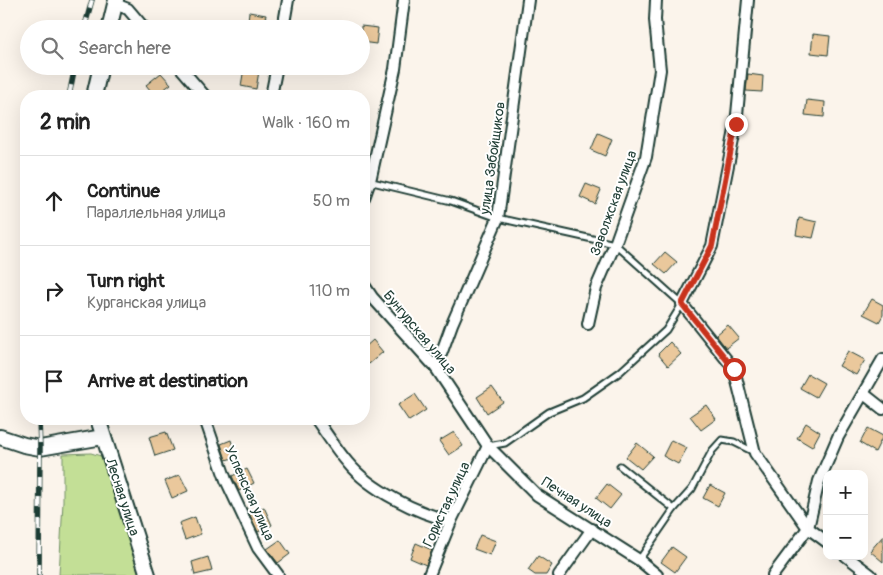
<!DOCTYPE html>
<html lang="en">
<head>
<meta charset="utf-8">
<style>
	body { margin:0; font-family:Pangolin,sans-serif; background:#f2f2f2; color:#222 }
	.controls { position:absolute; right:15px; bottom:15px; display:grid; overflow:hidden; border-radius:10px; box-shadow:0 5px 20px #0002 }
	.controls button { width:45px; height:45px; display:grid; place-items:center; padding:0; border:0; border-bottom:1px solid #e0e0e0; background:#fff; color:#222; font:25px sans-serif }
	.stop { position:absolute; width:15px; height:15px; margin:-11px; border:4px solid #c8321e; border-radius:50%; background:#fff }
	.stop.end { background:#c8321e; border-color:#fff; box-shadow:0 1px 5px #0008 }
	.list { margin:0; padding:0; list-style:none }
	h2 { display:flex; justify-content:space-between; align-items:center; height:65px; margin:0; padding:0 20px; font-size:21px }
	h2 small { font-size:16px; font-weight:400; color:#767676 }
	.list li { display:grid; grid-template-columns:32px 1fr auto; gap:15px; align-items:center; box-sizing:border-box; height:90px; padding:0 20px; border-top:1px solid #e0e0e0 }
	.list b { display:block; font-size:19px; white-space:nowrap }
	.list p { margin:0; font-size:16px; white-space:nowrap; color:#767676 }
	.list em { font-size:16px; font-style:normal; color:#767676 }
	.icon { flex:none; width:28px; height:28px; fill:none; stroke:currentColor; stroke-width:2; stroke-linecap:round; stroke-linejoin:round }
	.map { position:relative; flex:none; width:883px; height:575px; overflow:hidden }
	.search { position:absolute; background:#fff; box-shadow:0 5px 20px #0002; left:20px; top:20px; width:350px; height:55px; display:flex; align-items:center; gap:12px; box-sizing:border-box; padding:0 18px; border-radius:28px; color:#767676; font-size:19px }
	.panel { position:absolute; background:#fff; box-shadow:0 5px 20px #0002; left:20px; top:90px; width:350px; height:335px; border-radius:20px }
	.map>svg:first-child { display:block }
</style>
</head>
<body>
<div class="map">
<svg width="883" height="575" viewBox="0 0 883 575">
	<rect width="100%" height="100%" fill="#fbf4eb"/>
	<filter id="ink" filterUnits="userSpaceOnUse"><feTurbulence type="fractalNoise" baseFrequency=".02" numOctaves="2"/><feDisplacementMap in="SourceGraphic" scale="10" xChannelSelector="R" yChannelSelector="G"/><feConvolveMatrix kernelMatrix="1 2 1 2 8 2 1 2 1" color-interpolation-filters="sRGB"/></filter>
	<g filter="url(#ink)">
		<polygon fill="#c3df96" stroke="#718e65" points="91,453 104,457 149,575 59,575 63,502 63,454"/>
		<g fill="#eac89c" stroke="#1f3d34">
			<polygon points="249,12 266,15 263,29 247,29"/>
			<polygon points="361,26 378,28 376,44 361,42"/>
			<polygon points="813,34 830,36 828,55 811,53"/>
			<polygon points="244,68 259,71 256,89 241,86"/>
			<polygon points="161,73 171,84 155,96 146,85"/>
			<polygon points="748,74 763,76 762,92 746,91"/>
			<polygon points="807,100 825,102 824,117 805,115"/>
			<polygon points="598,133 612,139 605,156 591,150"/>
			<polygon points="586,184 601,190 595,204 580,197"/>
			<polygon points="799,218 817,222 813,238 796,235"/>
			<polygon points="665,252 677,262 666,274 654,264"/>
			<polygon points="872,299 883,305 883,315 879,322 863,314"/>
			<polygon points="728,325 739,338 726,348 716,335"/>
			<polygon points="373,340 383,352 369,364 364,359 364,348"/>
			<polygon points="670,342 681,354 668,366 658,354"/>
			<polygon points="848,351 865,360 856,375 839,366"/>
			<polygon points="808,374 824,383 816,397 800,388"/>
			<polygon points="492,387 503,402 487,413 477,397"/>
			<polygon points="415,394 426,410 409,421 398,405"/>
			<polygon points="706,405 716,419 701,430 690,416"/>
			<polygon points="806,423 820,432 812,447 797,438"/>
			<polygon points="868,428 883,436 875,452 860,443"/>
			<polygon points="166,432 173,450 155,456 149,437"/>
			<polygon points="454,432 463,446 449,455 439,441"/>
			<polygon points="231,440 236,457 226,460 221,444"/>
			<polygon points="671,440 687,448 678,464 663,456"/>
			<polygon points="637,443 653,456 641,469 626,457"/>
			<polygon points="247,469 254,483 239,491 232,476"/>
			<polygon points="180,475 188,491 172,498 165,481"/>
			<polygon points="607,484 621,495 610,509 596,498"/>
			<polygon points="710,485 725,493 718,506 703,498"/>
			<polygon points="264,507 272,525 258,532 249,513"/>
			<polygon points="195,517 201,534 185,540 179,523"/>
			<polygon points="480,535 496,541 490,555 474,549"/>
			<polygon points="883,536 883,562 870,551"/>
			<polygon points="280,540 290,554 278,563 267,549"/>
			<polygon points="416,543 432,550 426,565 410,558"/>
			<polygon points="672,547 686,557 675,572 661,562"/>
			<polygon points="538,556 552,565 546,575 535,575 528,570"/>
			<polygon points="208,557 212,571 195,575 192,562"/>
		</g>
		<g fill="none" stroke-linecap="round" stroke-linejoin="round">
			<g stroke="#1f3d34" stroke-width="9">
				<g id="lane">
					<polyline points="364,180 451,201 498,218 615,244 682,304 666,330 620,372 583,398 549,412 505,443 488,446"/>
					<polyline points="620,466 674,509 639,560"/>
					<polyline points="674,509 692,489 712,451 722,440 734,442 754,452"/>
				</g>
			</g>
			<g stroke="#1f3d34" stroke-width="14">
				<g id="street">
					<polyline points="748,0 736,125 712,246 682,304 734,369 755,453 808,528 827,542"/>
					<polyline points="115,4 128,9 145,29"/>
					<polyline points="283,29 288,0"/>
					<polyline points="179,66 205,96"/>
					<polyline points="271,96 277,66"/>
					<polyline points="364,198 370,181 395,69 404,0"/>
					<polyline points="364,285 372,297 436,368 488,446 537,495 639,560 657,575"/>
					<polyline points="588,324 596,288 615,244 646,157 660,70 655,20 656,0"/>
					<polyline points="436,368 452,324 498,218 528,0"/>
					<polyline points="864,394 883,409"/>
					<polyline points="205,419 226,480 258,548 278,575"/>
					<path d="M316 419C326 433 336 449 348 463 370 490 417 513 451 521"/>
					<polyline points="846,556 871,575"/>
					<polyline points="429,575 451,521 488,446"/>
					<polyline points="559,575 592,529"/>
					<polyline points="773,575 808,528 819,481 838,437 883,359"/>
				</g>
			</g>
			<g stroke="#1f3d34" stroke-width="18">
				<g id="secondary">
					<polyline points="109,29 116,0"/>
					<polyline points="94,96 101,66"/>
					<polyline points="98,419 148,575"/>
					<polyline points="0,437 24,445 40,448 103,437"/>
				</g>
			</g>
			<use href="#lane" stroke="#fff" stroke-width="5"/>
			<use href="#street" stroke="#fff" stroke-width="10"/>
			<use href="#secondary" stroke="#fff" stroke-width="14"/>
			<g stroke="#1f3d34" stroke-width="5.5">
				<g id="rail">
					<polyline points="84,29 92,0"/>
					<polyline points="69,96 75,66"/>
					<polyline points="39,575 40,448 39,419"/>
				</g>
			</g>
			<use href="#rail" stroke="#fff" stroke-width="4" stroke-dasharray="11" stroke-linecap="butt"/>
		</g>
	</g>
	<g fill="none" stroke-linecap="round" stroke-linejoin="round" filter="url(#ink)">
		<polyline stroke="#c8321e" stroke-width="6" points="734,369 682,304 712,246 736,124"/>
	</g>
	<g text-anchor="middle" stroke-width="4" stroke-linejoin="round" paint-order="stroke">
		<g font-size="14" fill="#1f3d34" stroke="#fff">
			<text transform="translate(492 158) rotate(-82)" y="5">улица Забойщиков</text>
			<text transform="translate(613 203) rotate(-70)" y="5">Заволжская улица</text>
			<text transform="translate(420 332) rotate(50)" y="5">Бунгурская улица</text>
			<text transform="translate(250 493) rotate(66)" y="5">Успенская улица</text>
			<text transform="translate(123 497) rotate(72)" y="5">Лесная улица</text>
			<text transform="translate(577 502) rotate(33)" y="5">Печная улица</text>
			<text transform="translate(446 504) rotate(-65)" y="5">Гористая улица</text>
		</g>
	</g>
</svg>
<div class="controls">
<button>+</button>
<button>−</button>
</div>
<div class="stop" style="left:734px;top:369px"></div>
<div class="stop end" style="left:736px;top:124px"></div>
<div class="search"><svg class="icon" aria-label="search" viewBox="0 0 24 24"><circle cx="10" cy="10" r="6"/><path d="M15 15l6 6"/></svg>Search here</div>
<section class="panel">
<h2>2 min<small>Walk · 160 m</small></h2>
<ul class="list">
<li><svg class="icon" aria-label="ahead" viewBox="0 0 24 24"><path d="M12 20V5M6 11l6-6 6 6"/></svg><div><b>Continue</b><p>Параллельная улица</p></div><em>50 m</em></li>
<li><svg class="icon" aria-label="right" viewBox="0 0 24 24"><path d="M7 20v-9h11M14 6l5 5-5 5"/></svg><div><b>Turn right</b><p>Курганская улица</p></div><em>110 m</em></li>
<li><svg class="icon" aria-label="arrive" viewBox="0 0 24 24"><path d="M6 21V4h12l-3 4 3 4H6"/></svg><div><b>Arrive at destination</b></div></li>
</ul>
</section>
</div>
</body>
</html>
